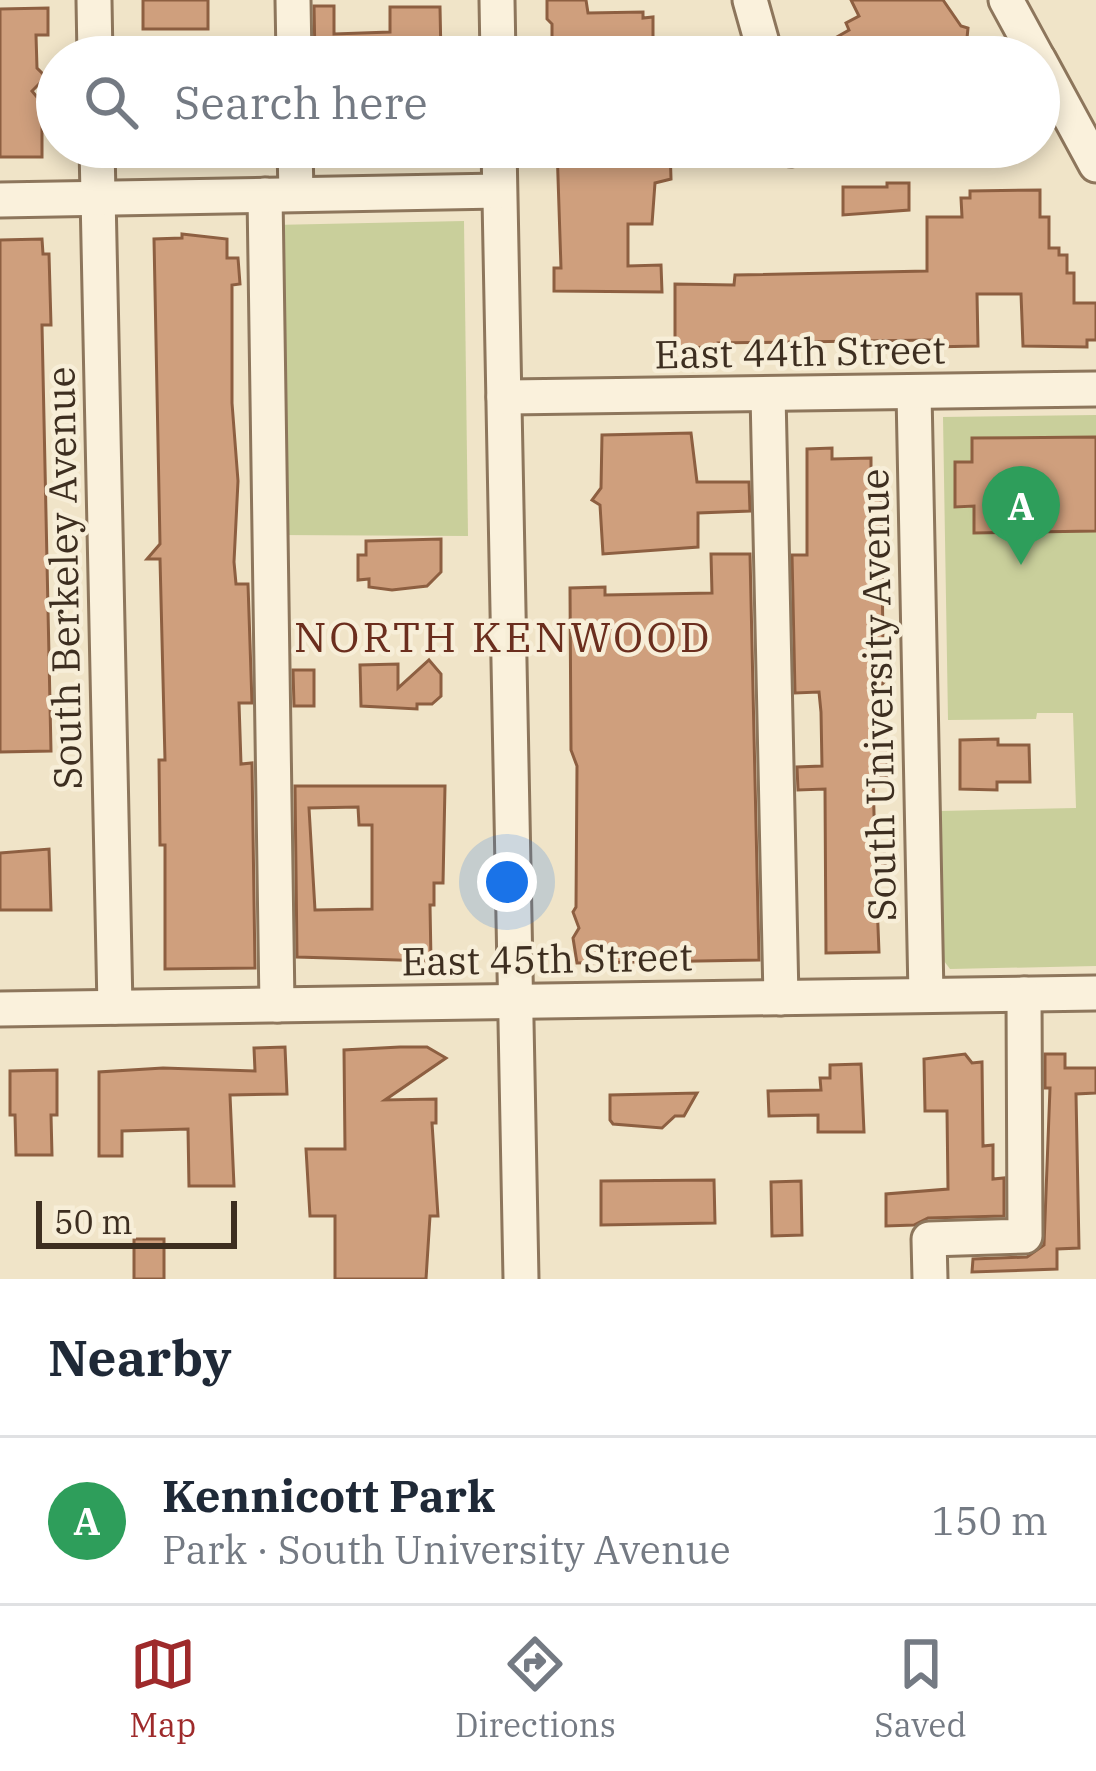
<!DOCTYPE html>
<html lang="en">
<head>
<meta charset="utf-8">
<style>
	body { margin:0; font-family:"IBM Plex Serif",serif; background:#f6f6f7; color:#1f2937 }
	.scale { position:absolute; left:36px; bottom:30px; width:201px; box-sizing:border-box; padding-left:12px; border:6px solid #3d2e20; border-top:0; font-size:33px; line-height:42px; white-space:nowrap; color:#3d2e20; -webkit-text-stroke:9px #f7eed8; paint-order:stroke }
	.you { position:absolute; left:507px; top:882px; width:42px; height:42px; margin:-30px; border:9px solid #fff; border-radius:50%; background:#1a73e8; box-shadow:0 0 0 18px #1a73e833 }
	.badge { display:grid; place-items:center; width:78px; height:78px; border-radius:50%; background:#9e2a2b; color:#fff; font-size:39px; font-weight:700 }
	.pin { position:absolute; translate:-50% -99px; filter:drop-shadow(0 3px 6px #0008) }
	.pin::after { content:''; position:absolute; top:63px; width:42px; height:36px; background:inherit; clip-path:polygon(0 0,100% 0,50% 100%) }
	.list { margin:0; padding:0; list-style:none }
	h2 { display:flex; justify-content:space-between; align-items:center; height:156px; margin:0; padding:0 48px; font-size:51px }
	h2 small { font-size:39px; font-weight:400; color:#747a83 }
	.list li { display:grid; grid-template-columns:78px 1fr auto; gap:36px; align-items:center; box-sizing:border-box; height:168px; padding:0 48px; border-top:3px solid #e0e1e3 }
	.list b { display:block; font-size:45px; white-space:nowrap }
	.list p { margin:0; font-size:39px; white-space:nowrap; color:#747a83 }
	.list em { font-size:39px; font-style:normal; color:#747a83 }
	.icon { flex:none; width:66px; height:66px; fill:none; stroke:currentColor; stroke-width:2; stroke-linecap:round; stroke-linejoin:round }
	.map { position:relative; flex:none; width:1096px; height:1279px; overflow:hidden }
	.search { position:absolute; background:#fff; box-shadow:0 6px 18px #0003; left:36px; right:36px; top:36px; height:132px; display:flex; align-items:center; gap:30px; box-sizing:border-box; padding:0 42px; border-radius:66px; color:#747a83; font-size:45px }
	.sheet { height:324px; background:#fff }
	nav { display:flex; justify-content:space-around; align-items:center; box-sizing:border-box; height:168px; border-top:3px solid #e0e1e3; background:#fff; font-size:33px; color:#747a83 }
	nav a { display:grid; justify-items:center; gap:6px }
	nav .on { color:#9e2a2b }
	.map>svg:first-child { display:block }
</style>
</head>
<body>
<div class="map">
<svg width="1096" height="1279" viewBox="0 0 1096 1279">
	<rect width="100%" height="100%" fill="#f0e4c8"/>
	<g fill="#c9cf9b">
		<polygon points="464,221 468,536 276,535 273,225"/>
		<polygon points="1096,415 1096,966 950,969 944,961 940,811 1076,808 1073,713 1037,713 1036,719 948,720 943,417"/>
	</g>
	<g fill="#cf9f7d" stroke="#8d5f41" stroke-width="3" fill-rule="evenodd">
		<rect x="143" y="0" width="65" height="29"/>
		<polygon points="547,0 586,0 588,13 643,12 643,18 653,17 653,55 552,57 552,24 547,19"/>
		<polygon points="851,0 943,0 961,26 968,28 967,38 977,57 845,57 835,38 849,30 846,23 859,16"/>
		<polygon points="314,6 334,6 334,34 390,32 390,7 440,7 441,56 315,57"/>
		<polygon points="48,8 48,35 36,35 37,68 46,77 32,91 42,103 42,157 0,157 0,9"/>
		<polygon points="557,147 670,147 671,179 655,183 652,224 628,224 628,266 661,265 662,292 554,291 554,268 561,268"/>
		<polygon points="887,183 909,183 909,210 843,215 843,187 887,187"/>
		<polygon points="1040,190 1040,217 1049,217 1049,248 1059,248 1059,255 1067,255 1067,273 1074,273 1074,303 1096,303 1096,340 1087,340 1087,347 1023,346 1021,294 977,294 978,346 930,347 930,340 718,343 718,347 675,348 675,284 734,285 735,275 927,271 927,217 962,217 961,198 970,198 970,191"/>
		<polygon points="182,234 227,239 227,258 238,258 240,284 232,285 232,403 238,481 234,562 236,584 248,584 252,703 239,703 241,764 252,763 255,968 165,969 165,845 160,845 159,760 165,760 160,559 147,559 160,544 154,239 182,238"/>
		<polygon points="42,239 43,254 49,254 51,325 42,325 51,751 0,752 0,240"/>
		<polygon points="691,433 697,482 749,482 750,511 698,513 698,547 603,554 600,505 592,500 601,488 602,435"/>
		<polygon points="1096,437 1096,531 974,533 974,506 955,507 955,462 972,462 972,438"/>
		<polygon points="832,448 832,459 871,458 871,496 881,496 883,641 879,641 880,655 869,667 884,682 876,691 875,745 887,745 887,777 873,777 875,849 884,849 886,877 876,877 879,952 826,953 825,789 798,790 797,767 822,766 821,712 819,692 795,693 792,555 807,555 807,449"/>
		<polygon points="441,539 441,572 427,586 392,590 369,587 369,579 358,580 358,555 366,555 366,541"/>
		<polygon points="711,554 750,554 759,960 577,963 573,938 579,928 573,912 576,907 577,766 571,750 570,588 605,587 605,595 712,593"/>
		<polygon points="429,660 441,674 441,696 432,704 417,704 417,709 361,706 360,665 398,664 398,688"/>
		<polygon points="293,670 314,670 314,706 294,706"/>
		<polygon points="998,739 998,745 1029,745 1030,782 997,782 997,790 960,789 960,740"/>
		<path d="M295 786H445L443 883H434V905H430L431 961 297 957ZM358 807 359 825H372V909L315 910 309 808Z"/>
		<polygon points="49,849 51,910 0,910 0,853"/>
		<polygon points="285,1047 287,1094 230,1095 234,1186 189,1186 188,1129 122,1131 122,1156 99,1156 99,1072 163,1068 255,1071 254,1048"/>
		<polygon points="400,1047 427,1047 446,1058 385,1100 436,1099 436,1123 432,1123 438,1216 430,1216 426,1279 335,1279 335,1216 310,1216 306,1149 345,1149 344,1050"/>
		<polygon points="965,1054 972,1063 982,1062 983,1146 993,1145 993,1179 1004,1178 1004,1216 928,1218 914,1225 886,1226 886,1194 948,1189 947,1111 925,1111 924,1059"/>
		<polygon points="1045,1054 1065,1054 1065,1068 1096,1068 1096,1093 1076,1094 1079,1248 1057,1249 1057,1269 972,1272 973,1259 1027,1257 1044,1245 1050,1088 1045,1088"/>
		<polygon points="861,1064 864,1132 818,1132 818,1115 769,1116 768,1091 821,1090 820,1078 830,1078 830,1065"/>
		<polygon points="57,1070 57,1115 51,1115 52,1155 16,1155 15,1115 10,1115 10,1071"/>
		<polygon points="697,1093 684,1116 675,1116 662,1128 613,1124 610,1120 610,1095"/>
		<polygon points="714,1180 715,1223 601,1225 601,1181"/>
		<polygon points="801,1181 802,1235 772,1236 771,1182"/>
		<rect x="134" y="1239" width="30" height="40"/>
	</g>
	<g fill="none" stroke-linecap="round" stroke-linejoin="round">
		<g stroke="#8d765c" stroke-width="39">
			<g id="minor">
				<polyline points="94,0 95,57"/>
				<polyline points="293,0 294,57"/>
				<polyline points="497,0 498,57"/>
				<polyline points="750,0 766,57"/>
				<polyline points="1006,0 1037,57"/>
				<polyline points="1039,60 1096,165"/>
				<polyline points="97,147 115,1007"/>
				<polyline points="295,147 296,194"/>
				<polyline points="499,147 521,1279"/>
				<polyline points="790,147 791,149"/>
				<polyline points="265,195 277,1005"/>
				<polyline points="0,200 499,191"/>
				<polyline points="914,393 926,995"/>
				<polyline points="768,394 781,998"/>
				<polyline points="504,397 1096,389"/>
				<polyline points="0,1009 1096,993"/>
				<polyline points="930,1279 929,1239 1025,1236 1024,994"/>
			</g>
		</g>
		<use href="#minor" stroke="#faf1dc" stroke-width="33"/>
	</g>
	<g text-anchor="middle" stroke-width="9" stroke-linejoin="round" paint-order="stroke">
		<g font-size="39" fill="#3d2e20" stroke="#f7eed8">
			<text transform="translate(800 352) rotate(-1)" y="14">East 44th Street</text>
			<text transform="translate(64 578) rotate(-91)" y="14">South Berkeley Avenue</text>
			<text transform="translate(878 695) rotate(-91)" y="14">South University Avenue</text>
			<text transform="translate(547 959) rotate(-1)" y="14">East 45th Street</text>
		</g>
		<g font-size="42" letter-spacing="3" fill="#6b2e1e" stroke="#f7eed8">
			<text x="503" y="652">NORTH KENWOOD</text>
		</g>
	</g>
</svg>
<div class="scale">50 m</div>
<div class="you"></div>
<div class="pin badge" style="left:1021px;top:565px;background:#2e9e5b">A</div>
<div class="search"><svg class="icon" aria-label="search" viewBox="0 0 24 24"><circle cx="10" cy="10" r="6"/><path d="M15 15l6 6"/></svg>Search here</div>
</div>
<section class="sheet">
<h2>Nearby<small></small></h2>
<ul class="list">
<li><span class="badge" style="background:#2e9e5b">A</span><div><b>Kennicott Park</b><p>Park · South University Avenue</p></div><em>150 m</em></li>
</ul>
</section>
<nav>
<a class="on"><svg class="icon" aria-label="map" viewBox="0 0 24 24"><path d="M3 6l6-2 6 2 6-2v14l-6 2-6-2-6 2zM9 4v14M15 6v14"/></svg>Map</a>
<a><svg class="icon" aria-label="directions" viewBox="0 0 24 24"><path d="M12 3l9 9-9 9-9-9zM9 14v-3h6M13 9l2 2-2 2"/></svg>Directions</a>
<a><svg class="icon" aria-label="saved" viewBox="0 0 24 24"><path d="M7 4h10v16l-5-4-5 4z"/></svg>Saved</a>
</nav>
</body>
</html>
